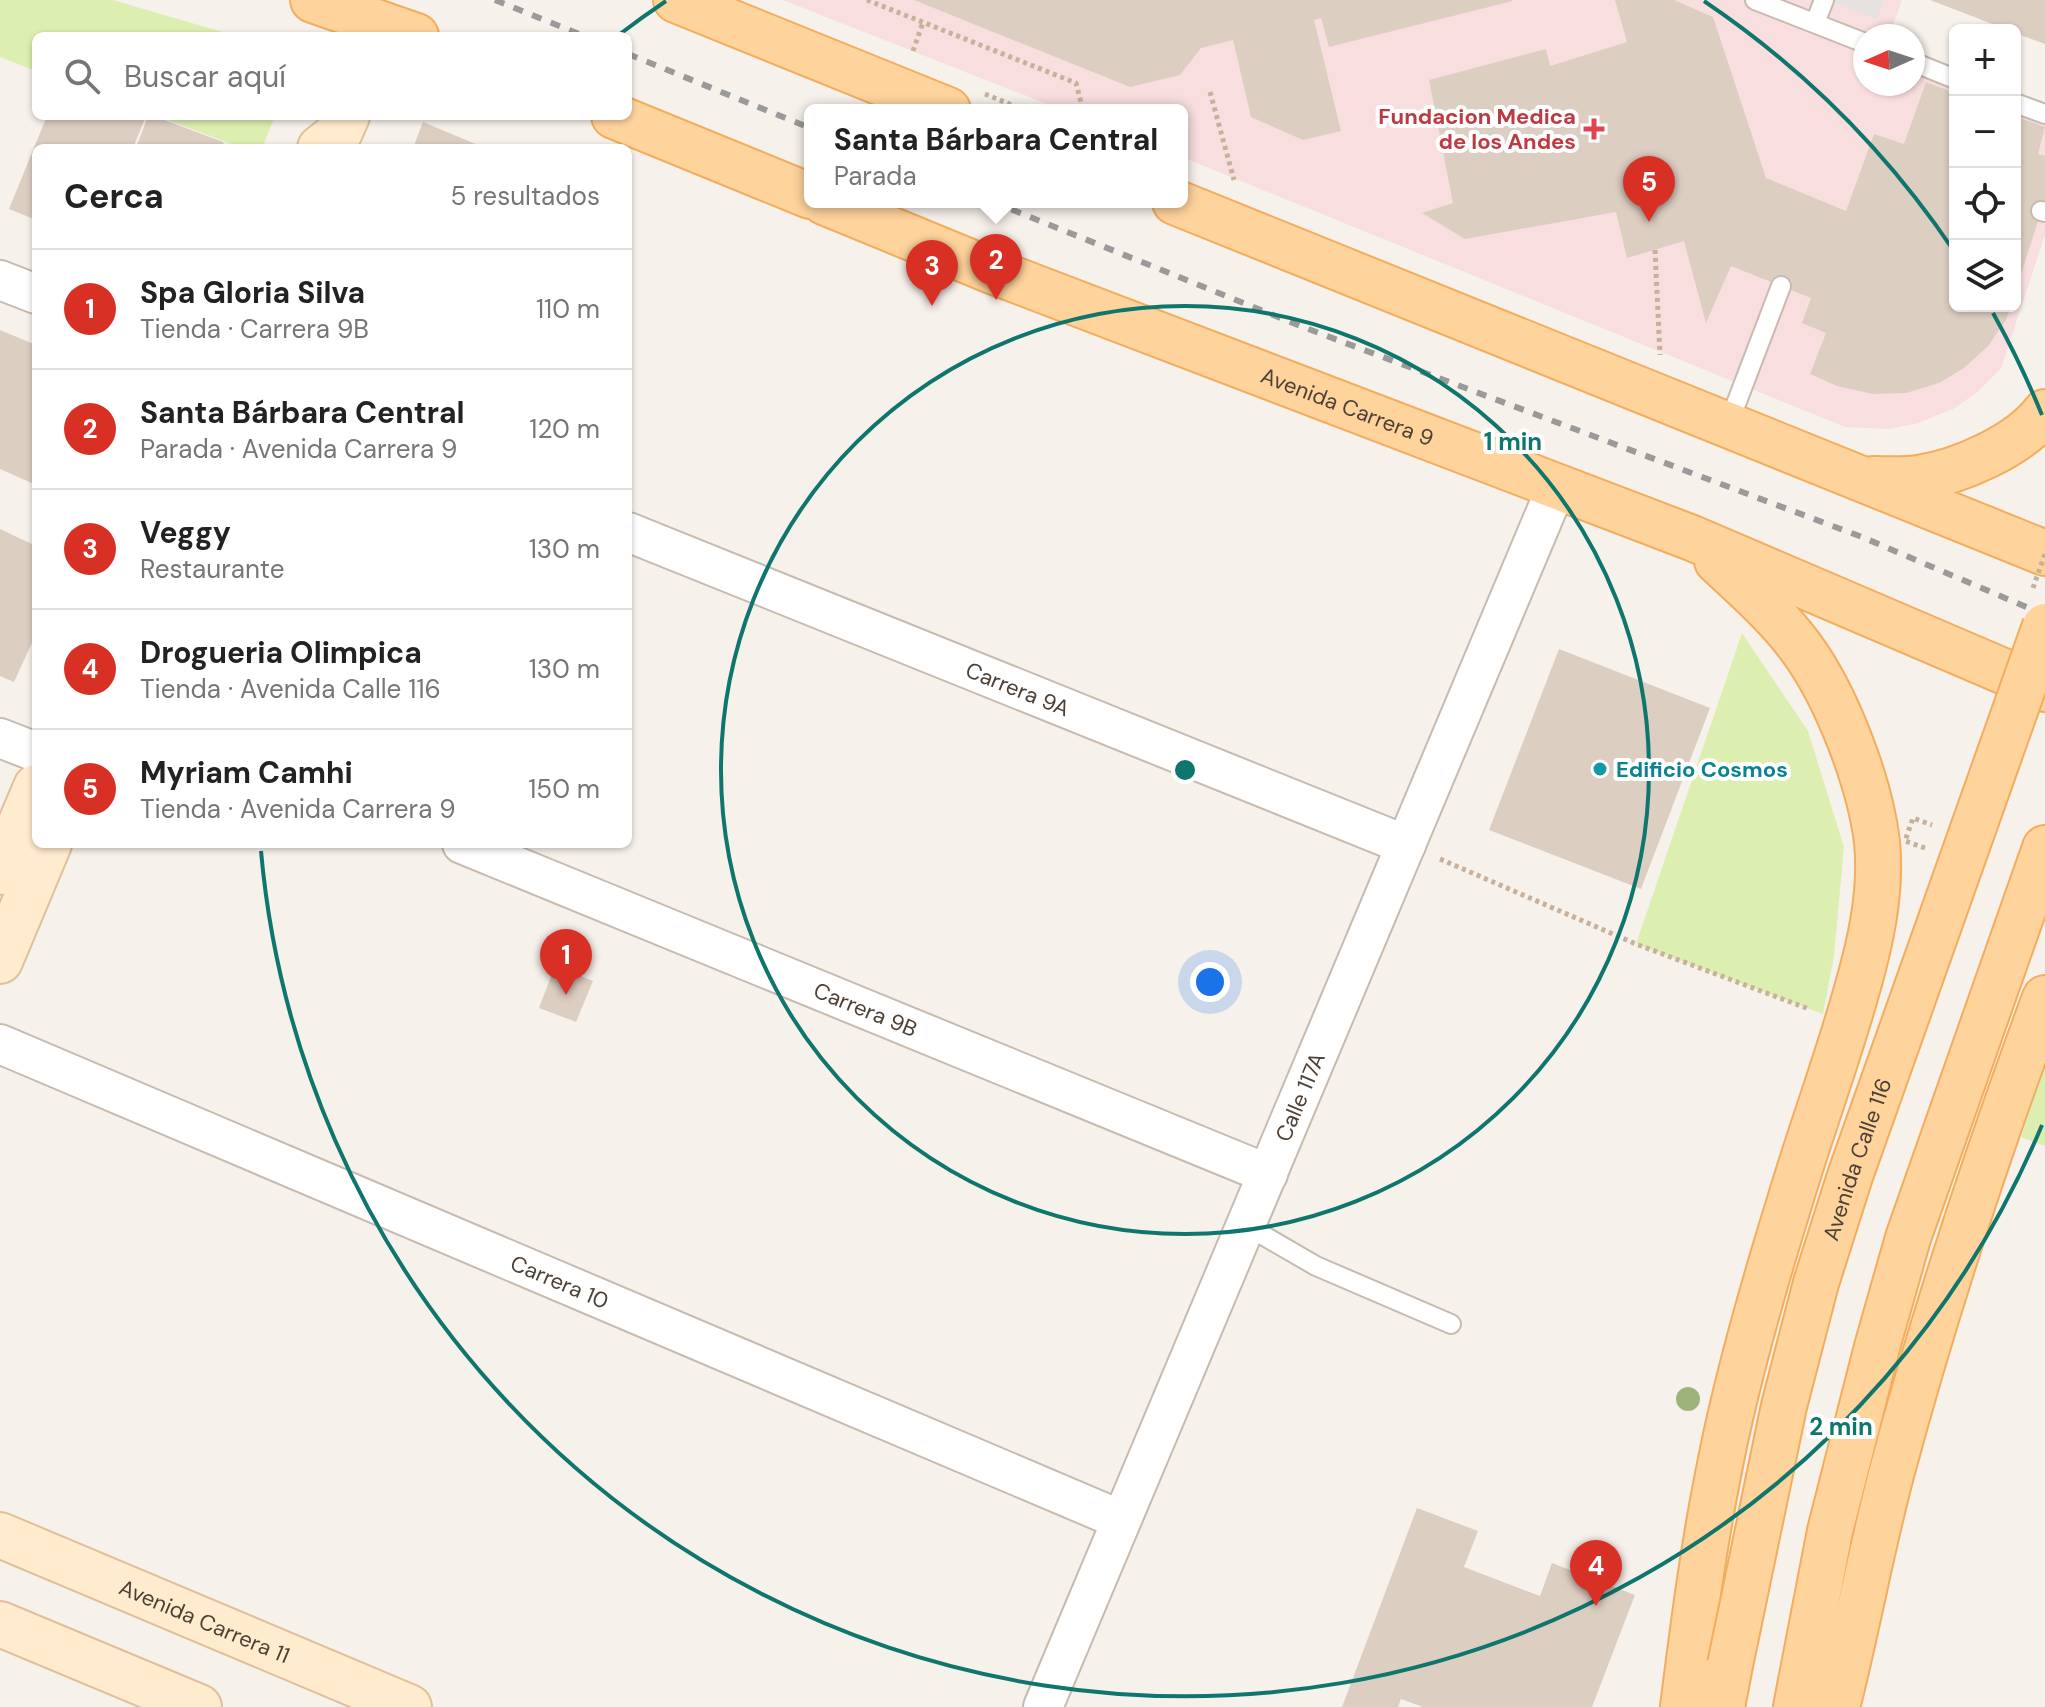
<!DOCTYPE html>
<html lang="es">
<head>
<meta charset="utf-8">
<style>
	body { margin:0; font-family:"DM Sans",sans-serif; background:#f2f2f2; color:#222 }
	.controls { position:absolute; right:24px; top:24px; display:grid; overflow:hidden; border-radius:12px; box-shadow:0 2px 6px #0004 }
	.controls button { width:72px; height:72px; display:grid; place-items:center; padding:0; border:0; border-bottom:2px solid #e0e0e0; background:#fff; color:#222; font:40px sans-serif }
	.compass { position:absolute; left:1853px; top:24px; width:72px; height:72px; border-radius:50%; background:#fff; box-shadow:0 2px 6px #0004; rotate:267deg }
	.you { position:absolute; left:1210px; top:982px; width:28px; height:28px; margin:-20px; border:6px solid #fff; border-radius:50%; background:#1a73e8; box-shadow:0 0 0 12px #1a73e833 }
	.badge { display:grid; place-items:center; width:52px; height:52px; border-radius:50%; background:#d93025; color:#fff; font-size:26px; font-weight:700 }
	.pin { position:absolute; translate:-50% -66px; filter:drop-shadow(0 2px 4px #0008) }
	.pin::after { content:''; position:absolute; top:42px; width:28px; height:24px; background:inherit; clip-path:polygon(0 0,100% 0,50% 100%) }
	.popup { position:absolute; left:804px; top:104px; width:384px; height:104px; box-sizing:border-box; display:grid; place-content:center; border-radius:12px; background:#fff; filter:drop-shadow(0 2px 6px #0005); font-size:26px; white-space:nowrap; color:#767676 }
	.popup b { font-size:30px; color:#222 }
	.popup::after { content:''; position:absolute; left:50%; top:100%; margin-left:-16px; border:16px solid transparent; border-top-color:#fff }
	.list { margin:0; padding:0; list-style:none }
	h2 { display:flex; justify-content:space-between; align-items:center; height:104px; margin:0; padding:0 32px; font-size:34px }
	h2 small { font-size:26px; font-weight:400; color:#767676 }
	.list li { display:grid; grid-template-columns:52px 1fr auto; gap:24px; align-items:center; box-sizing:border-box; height:120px; padding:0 32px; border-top:2px solid #e0e0e0 }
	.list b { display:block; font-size:30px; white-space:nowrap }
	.list p { margin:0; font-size:26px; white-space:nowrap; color:#767676 }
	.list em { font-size:26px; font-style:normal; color:#767676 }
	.icon { flex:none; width:44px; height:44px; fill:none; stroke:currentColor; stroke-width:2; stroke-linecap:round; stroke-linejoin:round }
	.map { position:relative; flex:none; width:2045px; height:1707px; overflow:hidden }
	.search { position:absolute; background:#fff; box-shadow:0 2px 6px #0004; left:32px; top:32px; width:600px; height:88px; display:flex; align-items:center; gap:20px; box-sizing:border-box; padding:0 28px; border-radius:12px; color:#767676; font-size:30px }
	.panel { position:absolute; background:#fff; box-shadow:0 2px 6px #0004; left:32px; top:144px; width:600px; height:704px; border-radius:12px }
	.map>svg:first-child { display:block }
</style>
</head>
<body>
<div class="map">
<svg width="2045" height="1707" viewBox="0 0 2045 1707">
	<rect width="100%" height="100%" fill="#f7f1eb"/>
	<polygon fill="#f8dede" points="783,0 1902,0 1889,36 1865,36 1865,84 1913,84 1913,70 1955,86 1955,306 2015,306 2015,109 2045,120 2045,235 2001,368 1976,393 1953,409 1918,423 1889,429 1845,427 1182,157 1182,110 1062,110"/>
	<g fill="#ddefb0">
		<polygon points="0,0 113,0 236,36 36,36 36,71 0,57"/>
		<polygon points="157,116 275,116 262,148 242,148"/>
		<polygon points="1742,633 1808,731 1844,847 1834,956 1823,1014 1636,944"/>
		<polygon points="2045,1065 2045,1146 2021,1137"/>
	</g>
	<polygon fill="#e5e2df" points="1829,0 1884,0 1877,19"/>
	<g fill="#ddcec2">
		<polygon points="914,0 1512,0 1513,1 1329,47 1321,18 1314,20 1341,131 1303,140 1251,117 1233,40 1201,48 1180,75 1130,87"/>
		<polygon points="1615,0 1674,0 1713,17 1766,178 1846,211 1874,134 1904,144 1926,82 1955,93 1955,306 2011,306 2006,320 1988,346 1964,368 1939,383 1906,393 1873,394 1837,386 1810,374 1826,333 1802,323 1811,298 1731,266 1706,323 1684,241 1627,258 1616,212 1465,239 1422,213 1453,203 1429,80 1546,49 1550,66 1627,42"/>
		<polygon points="1930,0 2045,0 2045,44 2015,33 2015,30 2008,30"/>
		<polygon points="47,116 146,116 133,148 36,148 36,220 9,209"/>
		<polygon points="148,116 154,116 223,142 226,148 136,148"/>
		<polygon points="2015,116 2045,127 2038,154 2045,156 2045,199 2015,293"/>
		<polygon points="423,122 485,148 413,148"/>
		<polygon points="0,330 36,345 36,485 0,469"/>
		<polygon points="0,529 36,546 36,634 14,682 0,676"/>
		<polygon points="1559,649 1710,708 1641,889 1489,830"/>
		<polygon points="555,966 593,981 576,1022 539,1008"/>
		<polygon points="1417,1508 1478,1531 1464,1567 1540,1596 1552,1563 1635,1595 1592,1707 1423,1707 1401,1699 1398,1707 1342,1707"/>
	</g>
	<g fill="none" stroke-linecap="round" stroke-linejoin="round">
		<g stroke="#c7baaf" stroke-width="22">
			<g id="lane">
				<polyline points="1755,0 1865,43"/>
				<polyline points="1815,23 1824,0"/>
				<polyline points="1913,62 1955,79"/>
				<polyline points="2015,103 2045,114"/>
				<polyline points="2041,211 2045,212"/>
				<polyline points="1728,425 1781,286"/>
				<polyline points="1247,1226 1316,1266 1451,1324"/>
			</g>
		</g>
		<g stroke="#c7baaf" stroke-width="42">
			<g id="street">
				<polyline points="0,280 36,294"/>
				<path id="s1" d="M628 532 1406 845"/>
				<polyline points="0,738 36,752"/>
				<path id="s2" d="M462 844 1268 1174"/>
				<path id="s3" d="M0 1044 1121 1520"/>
				<path id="s4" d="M1043 1707 1556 488"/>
			</g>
		</g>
		<g stroke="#dfc198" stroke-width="48">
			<g id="secondary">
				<polyline points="320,148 340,132 347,116"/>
				<polyline points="0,872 36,787"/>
				<polyline points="0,961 49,844"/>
				<path id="s5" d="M0 1535 409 1707"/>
				<polyline points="0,1624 199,1707"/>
			</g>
		</g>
		<g stroke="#f2ad5e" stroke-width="48">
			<g id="primary">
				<polyline points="313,0 416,36"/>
				<polyline points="676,0 948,110"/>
				<polyline points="614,116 810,196"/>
				<path id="s6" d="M824 202 992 271 1692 538 2045 689"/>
				<polyline points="1175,202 2045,553"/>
				<path d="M1873 479C1888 479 1903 480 1918 478 1959 472 2019 446 2045 412"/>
				<path d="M1683 1707C1693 1628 1703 1549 1719 1470 1736 1381 1762 1291 1789 1204 1810 1133 1836 1064 1856 993 1870 945 1882 893 1877 842 1870 783 1837 697 1802 649 1778 616 1747 589 1717 561"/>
				<polyline points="1722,1707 1730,1665"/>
				<polyline points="1796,1707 1830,1531 1877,1347 1908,1238 2045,848"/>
				<path d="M1837 1707C1857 1629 1871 1549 1892 1471 1935 1311 1987 1154 2045 998"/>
			</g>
		</g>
		<g stroke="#c8b19b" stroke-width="5" stroke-dasharray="4 4" stroke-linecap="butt">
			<polyline points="867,0 1076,83 1083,110"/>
			<polyline points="913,51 923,22"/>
			<polyline points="1210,92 1234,180"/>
			<polyline points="985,94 1024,110"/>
			<polyline points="1655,250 1660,355"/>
			<polyline points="1440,859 1636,944 1809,1009"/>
		</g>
		<use href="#lane" stroke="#fff" stroke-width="18"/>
		<use href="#street" stroke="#fff" stroke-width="38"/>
		<use href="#secondary" stroke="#ffebcd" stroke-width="44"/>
		<use href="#primary" stroke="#ffd39c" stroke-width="44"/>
		<g stroke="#9a9a9a" stroke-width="6" stroke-dasharray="10 10" stroke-linecap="butt">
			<polyline points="495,0 584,36"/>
			<polyline points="628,54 810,128"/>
			<polyline points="993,202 1303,327 1862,537 2045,615"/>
		</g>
		<g stroke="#f2ad5e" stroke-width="48" stroke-linecap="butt">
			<g id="primary-bridge">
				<path id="s7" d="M1730 1665 1784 1406 1816 1283 1850 1176 2045 626"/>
			</g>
		</g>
		<g stroke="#c8b19b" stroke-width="5" stroke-dasharray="4 4" stroke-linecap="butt">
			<polyline points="2033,588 2045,554"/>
			<polyline points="1925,848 1905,841 1913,818 1932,825"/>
		</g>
		<use href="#primary-bridge" stroke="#ffd39c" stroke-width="44"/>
	</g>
	<circle fill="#9eb37c" cx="1688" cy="1399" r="12"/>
	<g fill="none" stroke="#0f766e" stroke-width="4">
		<circle cx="1185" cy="770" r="464"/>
		<path d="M2042 1125A928 928 0 0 1 261 851M620 34A928 928 0 0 1 666 1M1704 1A928 928 0 0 1 1954 251M1993 313A928 928 0 0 1 2042 415"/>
	</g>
	<path fill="#e0444e" stroke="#fff" stroke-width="3" d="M1590 117h8v8h8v8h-8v8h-8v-8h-8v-8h8z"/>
	<circle fill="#0f9aa8" stroke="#fff" stroke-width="3" cx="1600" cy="769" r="8"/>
	<g text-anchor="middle" stroke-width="8" stroke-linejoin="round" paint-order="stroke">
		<g font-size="22" font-weight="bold" fill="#be3a42" stroke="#fff" text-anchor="end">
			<text x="1576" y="124">Fundacion Medica<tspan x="1576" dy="25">de los Andes</tspan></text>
		</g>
		<g font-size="22" fill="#4d4137" stroke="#fff">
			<text dy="8" stroke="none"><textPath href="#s6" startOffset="562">Avenida Carrera 9</textPath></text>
			<text dy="8" stroke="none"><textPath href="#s1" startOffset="420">Carrera 9A</textPath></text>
			<text dy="8" stroke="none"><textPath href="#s2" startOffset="436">Carrera 9B</textPath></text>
			<text dy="8" stroke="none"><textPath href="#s4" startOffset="662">Calle 117A</textPath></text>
			<text dy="8" stroke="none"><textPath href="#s7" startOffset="522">Avenida Calle 116</textPath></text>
			<text dy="8" stroke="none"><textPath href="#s3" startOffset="608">Carrera 10</textPath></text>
			<text dy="8" stroke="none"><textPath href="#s5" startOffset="222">Avenida Carrera 11</textPath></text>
		</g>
		<g font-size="22" font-weight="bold" fill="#0d838f" stroke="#fff" text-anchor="start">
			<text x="1616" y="777">Edificio Cosmos</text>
		</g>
	</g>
	<circle cx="1185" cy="770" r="12" fill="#0f766e" stroke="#fff" stroke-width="4"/>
	<g font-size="24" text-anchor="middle" font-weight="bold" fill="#0f766e" stroke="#fff" stroke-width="8" stroke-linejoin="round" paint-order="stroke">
		<text x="1513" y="450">1 min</text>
		<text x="1841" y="1435">2 min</text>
	</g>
</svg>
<div class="controls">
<button>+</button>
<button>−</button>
<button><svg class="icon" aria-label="locate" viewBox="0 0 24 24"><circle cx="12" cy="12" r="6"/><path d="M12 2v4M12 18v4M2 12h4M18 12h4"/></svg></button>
<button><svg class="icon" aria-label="layers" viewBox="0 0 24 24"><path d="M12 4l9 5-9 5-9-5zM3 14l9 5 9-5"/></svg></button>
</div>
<svg class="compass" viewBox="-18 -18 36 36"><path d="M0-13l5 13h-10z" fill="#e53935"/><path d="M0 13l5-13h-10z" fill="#767676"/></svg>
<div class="you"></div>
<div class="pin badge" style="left:566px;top:995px">1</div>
<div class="pin badge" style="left:996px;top:300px">2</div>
<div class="popup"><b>Santa Bárbara Central</b>Parada</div>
<div class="pin badge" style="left:932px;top:306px">3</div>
<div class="pin badge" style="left:1596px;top:1606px">4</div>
<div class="pin badge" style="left:1649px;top:222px">5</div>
<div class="search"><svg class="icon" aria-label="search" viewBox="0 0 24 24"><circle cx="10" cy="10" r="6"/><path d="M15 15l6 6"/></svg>Buscar aquí</div>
<section class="panel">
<h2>Cerca<small>5 resultados</small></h2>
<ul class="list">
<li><span class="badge">1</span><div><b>Spa Gloria Silva</b><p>Tienda · Carrera 9B</p></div><em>110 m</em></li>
<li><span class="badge">2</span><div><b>Santa Bárbara Central</b><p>Parada · Avenida Carrera 9</p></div><em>120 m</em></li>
<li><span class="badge">3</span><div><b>Veggy</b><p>Restaurante</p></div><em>130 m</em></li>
<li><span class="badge">4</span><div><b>Drogueria Olimpica</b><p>Tienda · Avenida Calle 116</p></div><em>130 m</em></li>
<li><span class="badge">5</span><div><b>Myriam Camhi</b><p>Tienda · Avenida Carrera 9</p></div><em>150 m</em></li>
</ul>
</section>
</div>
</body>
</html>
